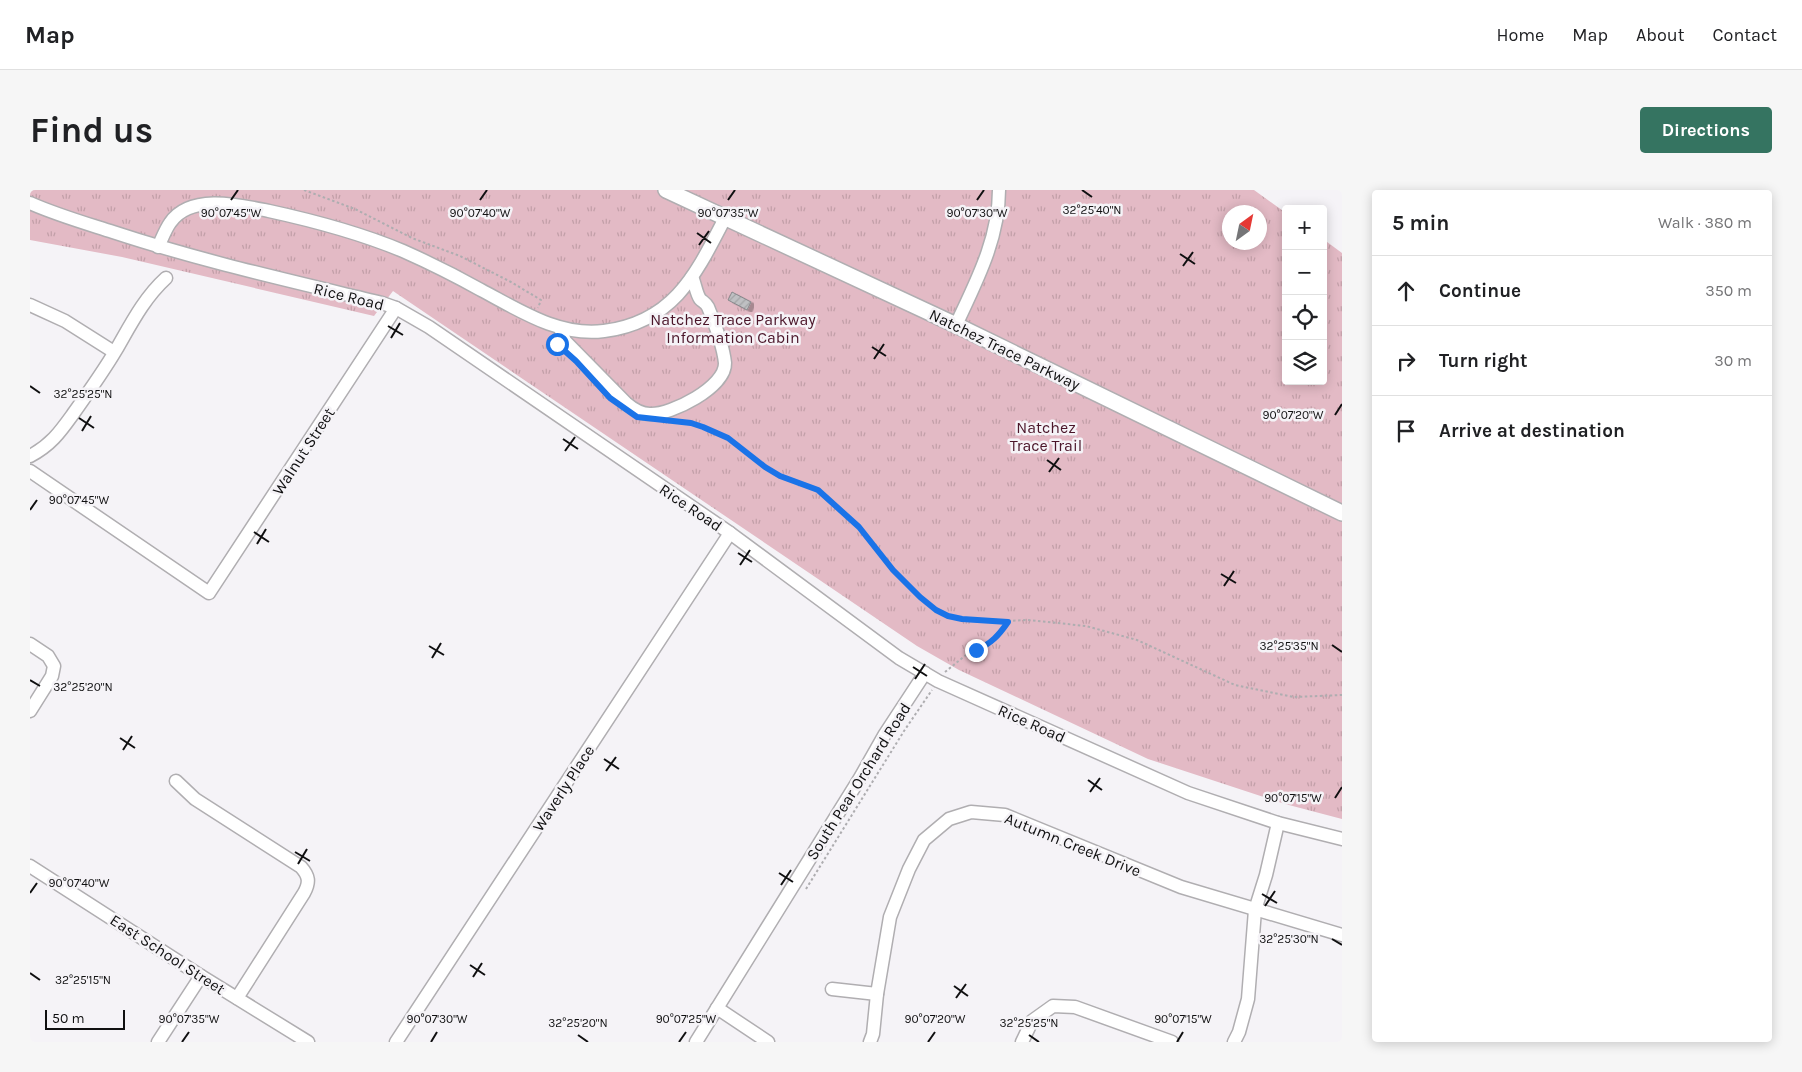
<!DOCTYPE html>
<html lang="en">
<head>
<meta charset="utf-8">
<style>
	body { margin:0; font-family:Karla,sans-serif; background:#f6f6f6; color:#202124 }
	.controls { position:absolute; right:15px; top:15px; display:grid; overflow:hidden; border-radius:5px; box-shadow:0 2px 12px #0003 }
	.controls button { width:45px; height:45px; display:grid; place-items:center; padding:0; border:0; border-bottom:1px solid #e0e0e0; background:#fff; color:#202124; font:25px sans-serif }
	.compass { position:absolute; left:1192px; top:15px; width:45px; height:45px; border-radius:50%; background:#fff; box-shadow:0 2px 12px #0003; rotate:33deg }
	.scale { position:absolute; left:15px; bottom:12px; width:80px; box-sizing:border-box; padding-left:5px; border:2px solid #101011; border-top:0; font-size:14px; line-height:18px; white-space:nowrap; color:#101011; -webkit-text-stroke:4px #f5f3f7; paint-order:stroke }
	.stop { position:absolute; width:15px; height:15px; margin:-11px; border:4px solid #1a73e8; border-radius:50%; background:#fff }
	.stop.end { background:#1a73e8; border-color:#fff; box-shadow:0 1px 5px #0008 }
	.list { margin:0; padding:0; list-style:none }
	h2 { display:flex; justify-content:space-between; align-items:center; height:65px; margin:0; padding:0 20px; font-size:21px }
	h2 small { font-size:16px; font-weight:400; color:#757577 }
	.list li { display:grid; grid-template-columns:32px 1fr auto; gap:15px; align-items:center; box-sizing:border-box; height:70px; padding:0 20px; border-top:1px solid #e0e0e0 }
	.list b { display:block; font-size:19px; white-space:nowrap }
	.list em { font-size:16px; font-style:normal; color:#757577 }
	.icon { flex:none; width:28px; height:28px; fill:none; stroke:currentColor; stroke-width:2; stroke-linecap:round; stroke-linejoin:round }
	.map { position:relative; flex:none; width:1312px; height:852px; overflow:hidden; border-radius:5px }
	header { display:flex; align-items:center; gap:30px; box-sizing:border-box; height:70px; padding:0 25px; background:#fff; border-bottom:1px solid #e0e0e0 }
	header strong { font-size:24px }
	nav { display:flex; gap:28px; margin-inline-start:auto; font-size:18px }
	.intro { display:flex; align-items:center; justify-content:space-between; box-sizing:border-box; height:120px; padding:0 30px }
	h1 { margin:0; font-size:35px }
	.button { padding:12px 22px; border-radius:5px; background:#357461; color:#fff; font-size:18px; font-weight:700 }
	main { display:flex; gap:30px; padding:0 30px }
	aside { flex:1; background:#fff; border-radius:5px; box-shadow:0 2px 12px #0003 }
	.map>svg:first-child { display:block }
</style>
</head>
<body>
<header>
<strong>Map</strong>
<nav><a>Home</a><a>Map</a><a>About</a><a>Contact</a></nav>
</header>
<div class="intro"><h1>Find us</h1><a class="button">Directions</a></div>
<main>
<div class="map">
<svg width="1312" height="852" viewBox="0 0 1312 852">
	<defs>
		<pattern id="park-tufts" width="24" height="20" patternUnits="userSpaceOnUse" patternTransform="scale(1.25)"><rect width="24" height="20" fill="#e3bac5"/><path d="M3 7l-1-3M5 7V3M7 7l1-3M15 17l-1-3M17 17v-4M19 17l1-3" fill="none" stroke="#c29fa8"/></pattern>
		<pattern id="building-hatch" width="6" height="6" patternUnits="userSpaceOnUse" patternTransform="scale(1.25)"><rect width="6" height="6" fill="#bfc0c3"/><path d="M-1 1l2-2M0 6l6-6M5 7l2-2" fill="none" stroke="#a3a4a6"/></pattern>
		<filter id="shadow"><feDropShadow dx="4.5" dy="2.5" stdDeviation="0" flood-color="#0004"/></filter>
	</defs>
	<rect width="100%" height="100%" fill="#f5f3f7"/>
	<path fill="url(#park-tufts)" fill-rule="evenodd" d="M0 0H1224L1256 23V191H1293V49L1312 63V629L1255 614 1118 569 929 480 887 456 363 101 344 126 92 67 0 50ZM1200 22H1230V52H1200Z"/>
	<polygon fill="url(#building-hatch)" stroke="#88888c" filter="url(#shadow)" points="702,102 721,112 717,120 698,110"/>
	<g fill="none" stroke-linecap="round" stroke-linejoin="round">
		<g stroke="#b0aeb1" stroke-width="15">
			<g id="minor">
				<path d="M0 13C27 25 55 33 83 42 171 71 261 91 352 113L366 118 399 137 700 343 869 468 908 491 1158 603 1248 633 1312 649"/>
				<path d="M128 57C132 49 135 40 140 33 160 3 210 15 239 21 285 31 330 43 373 61 400 73 426 86 451 100 489 120 529 147 574 141 644 132 666 84 695 28"/>
				<polyline points="0,115 35,131 84,162"/>
				<path d="M926 135C946 92 969 49 969 0"/>
				<path d="M530 138 535 151 596 213C603 219 610 224 620 224 641 225 696 197 695 173 693 154 685 134 678 117 676 113 673 112 670 109 666 103 665 93 662 87"/>
				<path d="M0 266C21 255 30 242 43 224 58 203 73 182 86 160 101 134 114 108 136 88"/>
				<polyline points="0,281 179,403 366,118"/>
				<polyline points="0,454 18,466 24,476 22,486 0,521"/>
				<path d="M146 591 165 609 271 677C279 686 280 692 274 703L207 808"/>
				<polyline points="0,676 171,786 278,852"/>
				<polyline points="802,799 847,804"/>
				<polyline points="687,818 738,852"/>
				<polyline points="128,852 171,786"/>
				<polyline points="366,852 700,343"/>
				<polyline points="666,852 830,588 855,544 895,483"/>
				<polyline points="840,852 843,844 847,804 860,727 879,679 894,650 919,629 941,622 975,625 1151,697 1312,745"/>
				<polyline points="992,852 1002,831 1023,816 1045,817 1142,852"/>
				<polyline points="1204,852 1209,842 1218,809 1225,720 1236,685 1248,633"/>
			</g>
		</g>
		<g stroke="#b0aeb1" stroke-width="18">
			<polyline id="major" points="636,0 926,135 1312,323"/>
		</g>
		<g stroke="#aeadb0" stroke-width="2" stroke-dasharray="2.5 2.5" stroke-linecap="butt">
			<polyline points="274,0 325,19 382,48 430,66 481,92 511,110 508,118"/>
			<polyline points="644,231 661,233 690,244 706,254 735,277 750,286 788,300 829,337 863,380 890,407 905,420 918,426 952,432 998,430 1056,436 1107,450 1205,495 1264,507 1312,505"/>
			<polyline points="915,482 936,465 956,456 968,447 978,431"/>
			<polyline points="776,699 874,541 902,500"/>
		</g>
		<use href="#minor" stroke="#fff" stroke-width="12"/>
		<use href="#major" stroke="#fff" stroke-width="15"/>
	</g>
	<g fill="none" stroke-linecap="round" stroke-linejoin="round">
		<path stroke="#1a73e8" stroke-width="6" d="M527 154 546 171 580 208 607 227 661 233 673 237 698 248 735 277 750 286 788 300 829 337 863 380 890 407 906 420 918 426 932 429 978 432C969 445 961 454 946 460"/>
	</g>
	<path fill="none" stroke="#101011" stroke-width="2" d="M1052 0 1062 7M201 10 208 0M450 10 457 0M698 10 705 0M947 10 954 0M667 43 681 53M669 55 679 41M1150 64 1165 74M1153 76 1163 62M358 136 373 145M361 148 370 133M842 157 856 166M844 169 854 154M0 196 10 203M1305 225 1312 214M49 228 64 238M52 241 61 226M533 249 548 259M535 261 545 247M1017 270 1031 280M1019 282 1029 268M0 320 7 310M224 342 239 352M227 354 236 339M708 363 722 372M710 375 720 360M1191 384 1206 393M1194 396 1204 381M1302 455 1312 462M399 456 414 465M402 468 411 453M883 477 897 486M885 489 895 474M0 490 10 496M90 548 105 558M93 560 102 546M574 569 589 579M576 581 586 567M1058 590 1072 600M1060 602 1070 588M1305 608 1312 597M265 662 280 671M268 674 277 659M749 683 763 692M751 695 761 680M0 703 7 693M1232 704 1247 713M1235 716 1245 701M1302 749 1312 755M440 775 455 785M0 783 10 790M443 787 452 773M924 796 938 806M926 808 936 794M548 845 558 852M999 845 1009 852M152 852 159 842M401 852 407 842M649 852 656 842M898 852 905 842M1147 852 1153 842"/>
	<g text-anchor="middle" stroke-width="5" stroke-linejoin="round" paint-order="stroke">
		<g font-size="16" fill="#101011" stroke="#f5f3f7">
			<text transform="translate(319 106) rotate(14)" y="6">Rice Road</text>
			<text transform="translate(975 159) rotate(26)" y="6">Natchez Trace Parkway</text>
			<text transform="translate(273 261) rotate(-57)" y="6">Walnut Street</text>
			<text transform="translate(661 317) rotate(34)" y="6">Rice Road</text>
			<text transform="translate(1002 533) rotate(24)" y="6">Rice Road</text>
			<text transform="translate(828 591) rotate(-58)" y="6">South Pear Orchard Road</text>
			<text transform="translate(533 598) rotate(-57)" y="6">Waverly Place</text>
			<text transform="translate(1043 654) rotate(22)" y="6">Autumn Creek Drive</text>
			<text transform="translate(138 764) rotate(33)" y="6">East School Street</text>
		</g>
		<g font-size="16" fill="#4b162a" stroke="#f5f3f7">
			<text x="703" y="135">Natchez Trace Parkway<tspan x="703" dy="18">Information Cabin</tspan></text>
			<text x="1016" y="243">Natchez<tspan x="1016" dy="18">Trace Trail</tspan></text>
		</g>
	</g>
	<g font-size="12" text-anchor="middle" fill="#101011" stroke="#f5f3f7" stroke-width="5" stroke-linejoin="round" paint-order="stroke">
		<text x="1062" y="24">32°25'40"N</text>
		<text x="201" y="27">90°07'45"W</text>
		<text x="698" y="27">90°07'35"W</text>
		<text x="450" y="27">90°07'40"W</text>
		<text x="947" y="27">90°07'30"W</text>
		<text x="53" y="208">32°25'25"N</text>
		<text x="1263" y="229">90°07'20"W</text>
		<text x="49" y="314">90°07'45"W</text>
		<text x="1259" y="460">32°25'35"N</text>
		<text x="53" y="501">32°25'20"N</text>
		<text x="1263" y="612">90°07'15"W</text>
		<text x="49" y="697">90°07'40"W</text>
		<text x="1259" y="753">32°25'30"N</text>
		<text x="53" y="794">32°25'15"N</text>
		<text x="159" y="833">90°07'35"W</text>
		<text x="407" y="833">90°07'30"W</text>
		<text x="656" y="833">90°07'25"W</text>
		<text x="905" y="833">90°07'20"W</text>
		<text x="1153" y="833">90°07'15"W</text>
		<text x="548" y="837">32°25'20"N</text>
		<text x="999" y="837">32°25'25"N</text>
	</g>
</svg>
<div class="controls">
<button>+</button>
<button>−</button>
<button><svg class="icon" aria-label="locate" viewBox="0 0 24 24"><circle cx="12" cy="12" r="6"/><path d="M12 2v4M12 18v4M2 12h4M18 12h4"/></svg></button>
<button><svg class="icon" aria-label="layers" viewBox="0 0 24 24"><path d="M12 4l9 5-9 5-9-5zM3 14l9 5 9-5"/></svg></button>
</div>
<svg class="compass" viewBox="-18 -18 36 36"><path d="M0-13l5 13h-10z" fill="#e53935"/><path d="M0 13l5-13h-10z" fill="#757577"/></svg>
<div class="scale">50 m</div>
<div class="stop" style="left:527px;top:154px"></div>
<div class="stop end" style="left:946px;top:460px"></div>
</div>
<aside>
<h2>5 min<small>Walk · 380 m</small></h2>
<ul class="list">
<li><svg class="icon" aria-label="ahead" viewBox="0 0 24 24"><path d="M12 20V5M6 11l6-6 6 6"/></svg><div><b>Continue</b></div><em>350 m</em></li>
<li><svg class="icon" aria-label="right" viewBox="0 0 24 24"><path d="M7 20v-9h11M14 6l5 5-5 5"/></svg><div><b>Turn right</b></div><em>30 m</em></li>
<li><svg class="icon" aria-label="arrive" viewBox="0 0 24 24"><path d="M6 21V4h12l-3 4 3 4H6"/></svg><div><b>Arrive at destination</b></div></li>
</ul>
</aside>
</main>
</body>
</html>
